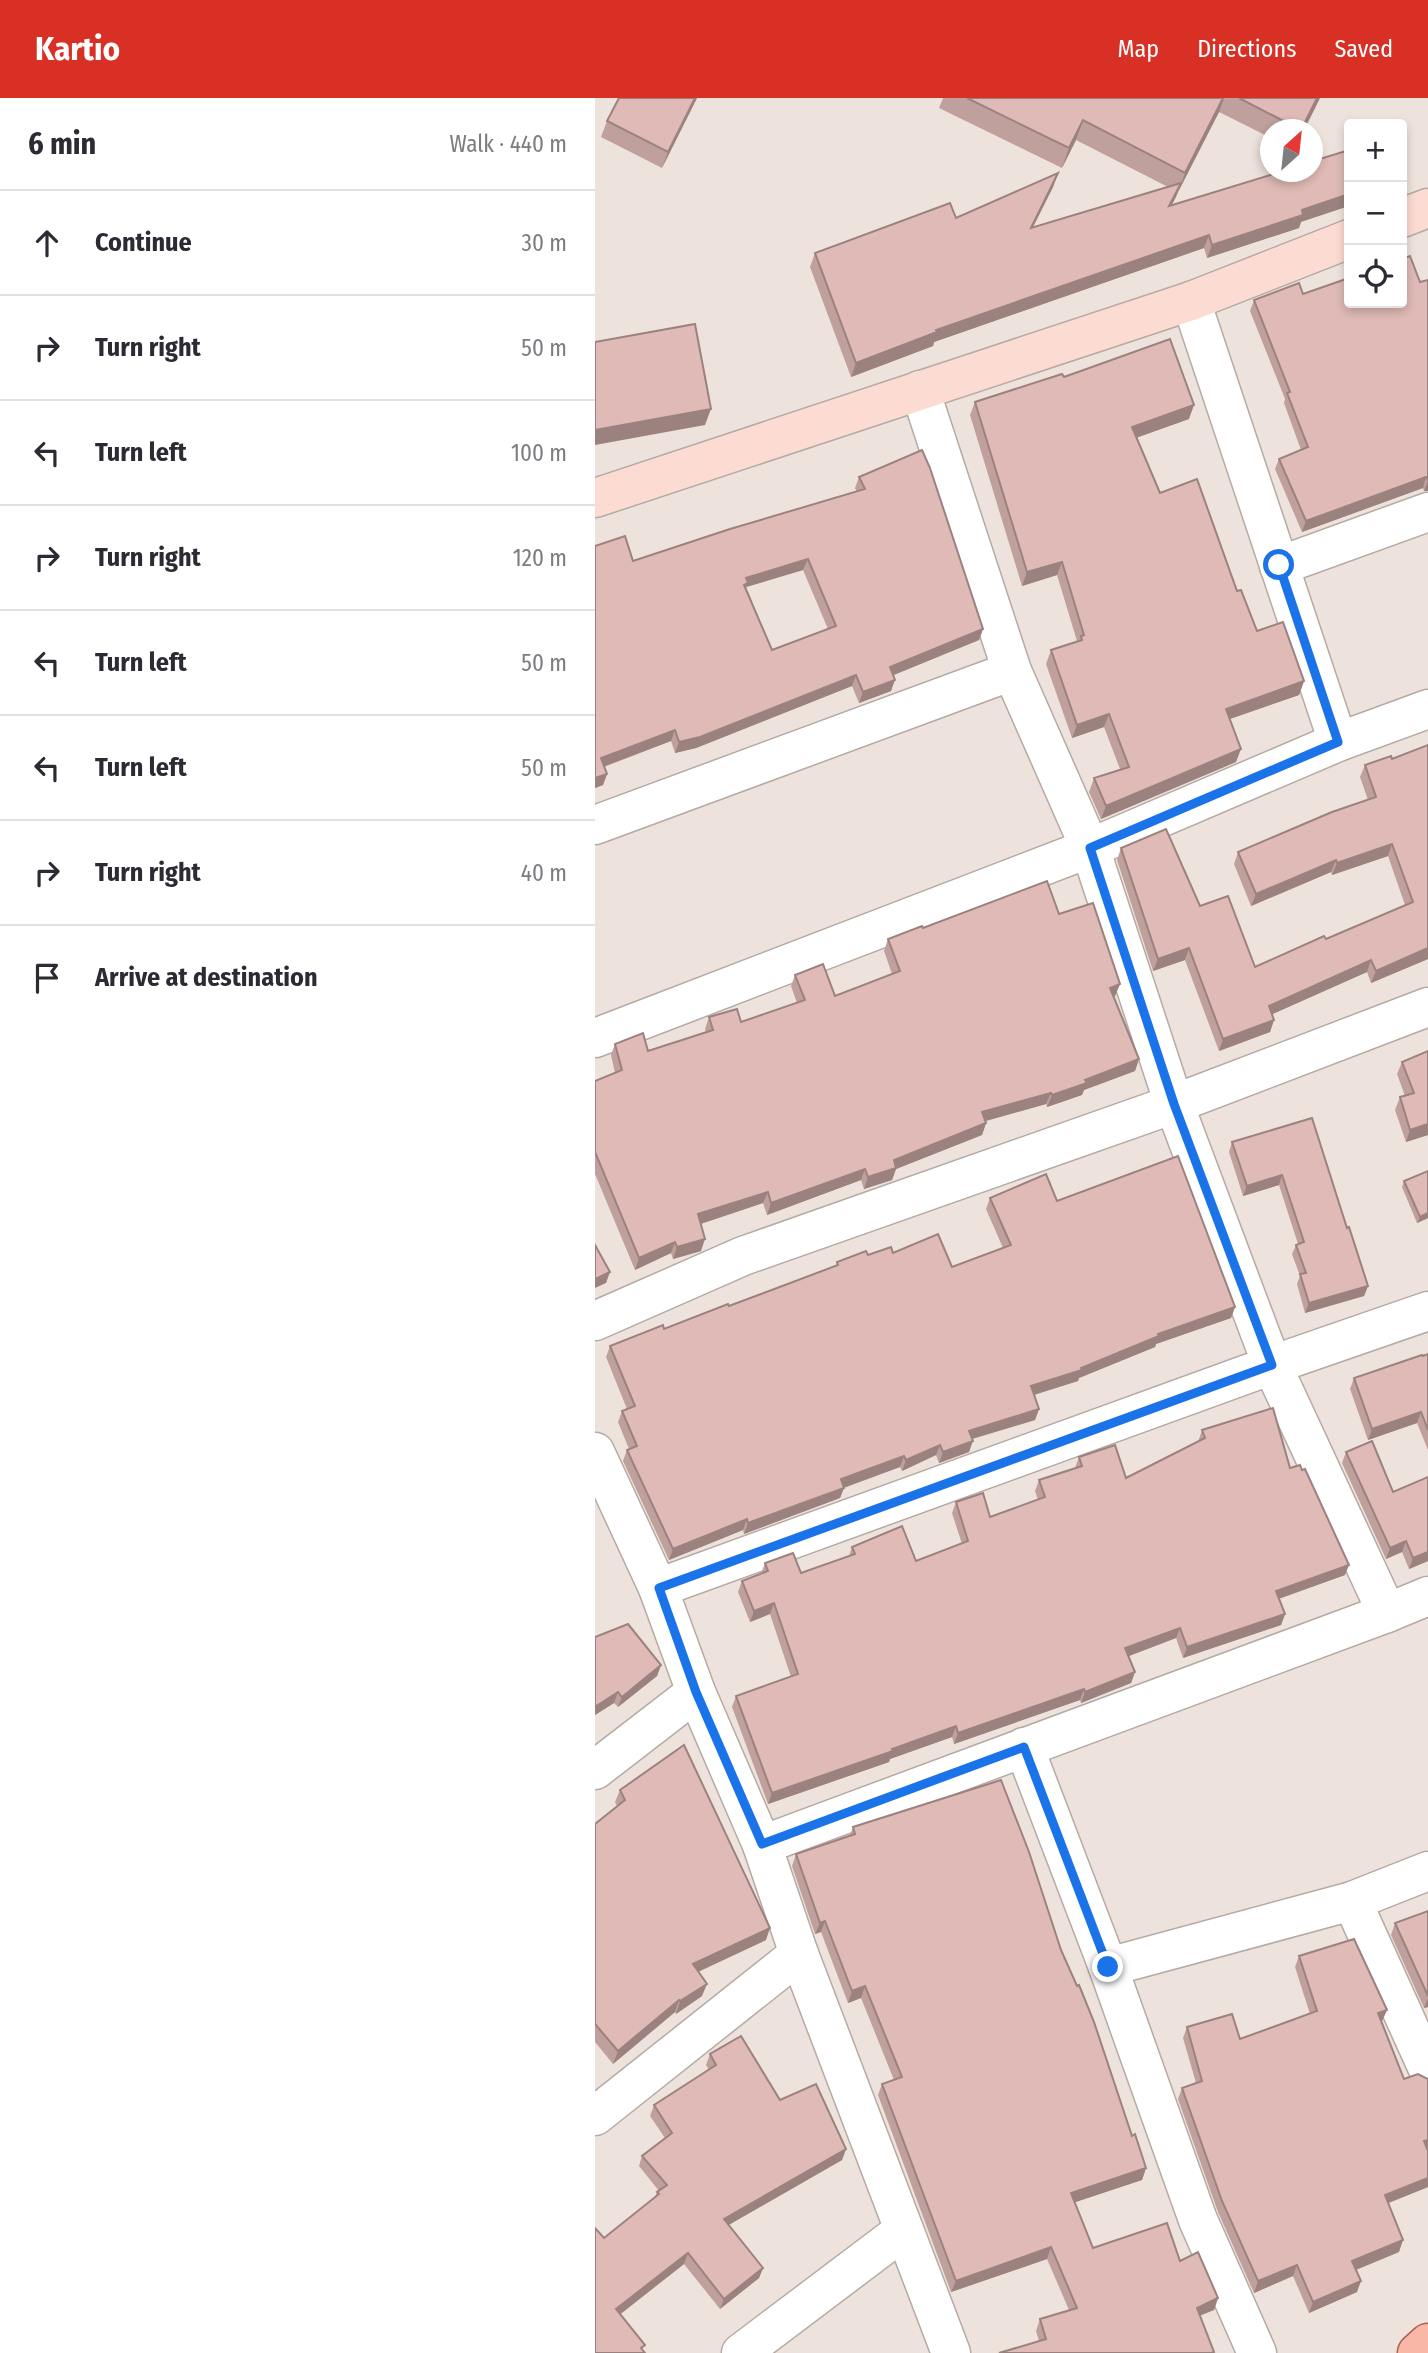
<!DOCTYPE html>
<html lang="en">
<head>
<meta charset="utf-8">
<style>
	body { margin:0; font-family:"Fira Sans Condensed",sans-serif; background:#f7f7f7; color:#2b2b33 }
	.controls { position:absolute; right:21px; top:21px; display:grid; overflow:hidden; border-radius:7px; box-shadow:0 4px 10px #0003 }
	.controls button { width:63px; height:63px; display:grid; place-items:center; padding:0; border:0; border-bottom:2px solid #e1e1e2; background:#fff; color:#2b2b33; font:35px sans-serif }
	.compass { position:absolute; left:665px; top:21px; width:63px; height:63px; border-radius:50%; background:#fff; box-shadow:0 4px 10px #0003; rotate:27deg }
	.stop { position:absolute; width:21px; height:21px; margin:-16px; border:5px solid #1a73e8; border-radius:50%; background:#fff }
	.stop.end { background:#1a73e8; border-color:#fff; box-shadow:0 2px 7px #0008 }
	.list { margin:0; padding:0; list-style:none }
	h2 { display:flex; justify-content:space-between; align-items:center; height:91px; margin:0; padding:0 28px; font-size:30px }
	h2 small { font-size:23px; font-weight:400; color:#7c7c81 }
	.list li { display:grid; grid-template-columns:46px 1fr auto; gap:21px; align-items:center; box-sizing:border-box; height:105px; padding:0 28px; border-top:2px solid #e1e1e2 }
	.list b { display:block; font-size:26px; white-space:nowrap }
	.list em { font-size:23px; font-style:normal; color:#7c7c81 }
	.icon { flex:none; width:38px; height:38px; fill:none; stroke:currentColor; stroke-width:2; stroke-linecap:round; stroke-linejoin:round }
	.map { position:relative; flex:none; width:833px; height:2255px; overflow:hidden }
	header { display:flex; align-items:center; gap:42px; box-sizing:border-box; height:98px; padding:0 35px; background:#d93025; color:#fff }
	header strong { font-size:33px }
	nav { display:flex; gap:38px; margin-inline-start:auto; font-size:24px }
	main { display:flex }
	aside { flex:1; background:#fff }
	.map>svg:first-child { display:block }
</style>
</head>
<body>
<header>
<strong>Kartio</strong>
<nav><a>Map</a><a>Directions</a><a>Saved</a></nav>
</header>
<main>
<aside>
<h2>6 min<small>Walk · 440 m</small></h2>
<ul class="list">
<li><svg class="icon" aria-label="ahead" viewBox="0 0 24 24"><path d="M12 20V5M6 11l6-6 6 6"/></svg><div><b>Continue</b></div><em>30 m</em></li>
<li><svg class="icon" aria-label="right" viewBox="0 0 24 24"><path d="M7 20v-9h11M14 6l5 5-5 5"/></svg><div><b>Turn right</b></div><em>50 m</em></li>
<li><svg class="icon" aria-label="left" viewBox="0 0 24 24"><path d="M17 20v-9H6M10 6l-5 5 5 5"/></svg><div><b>Turn left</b></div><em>100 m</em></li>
<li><svg class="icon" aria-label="right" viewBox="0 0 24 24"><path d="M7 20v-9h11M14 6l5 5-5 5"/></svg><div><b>Turn right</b></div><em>120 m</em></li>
<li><svg class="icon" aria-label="left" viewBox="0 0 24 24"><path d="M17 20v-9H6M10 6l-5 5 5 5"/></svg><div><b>Turn left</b></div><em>50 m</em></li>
<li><svg class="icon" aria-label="left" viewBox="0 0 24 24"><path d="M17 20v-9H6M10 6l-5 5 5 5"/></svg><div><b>Turn left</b></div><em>50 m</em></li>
<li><svg class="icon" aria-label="right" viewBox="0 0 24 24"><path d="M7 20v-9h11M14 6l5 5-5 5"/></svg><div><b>Turn right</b></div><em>40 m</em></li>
<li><svg class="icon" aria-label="arrive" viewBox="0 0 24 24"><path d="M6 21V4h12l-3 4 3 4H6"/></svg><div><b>Arrive at destination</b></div></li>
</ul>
</aside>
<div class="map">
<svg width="833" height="2255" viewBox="0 0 833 2255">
	<rect width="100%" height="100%" fill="#eee3dc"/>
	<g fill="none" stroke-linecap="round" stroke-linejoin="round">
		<g stroke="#b5aaa4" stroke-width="41">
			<g id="minor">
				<polyline points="596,203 743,644"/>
				<polyline points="325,292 417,573 495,750 579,1006 677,1267 792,1515"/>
				<polyline points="684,468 833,414"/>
				<polyline points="0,727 417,573"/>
				<polyline points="0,940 495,750 743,644 833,611"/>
				<polyline points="0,1223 148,1158 579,1006 833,909"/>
				<polyline points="0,1354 63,1490 101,1594 167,1747 204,1856 356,2255"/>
				<polyline points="63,1490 677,1267 833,1213"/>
				<polyline points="429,1649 513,1869 603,2122 662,2255"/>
				<polyline points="0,1672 101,1594"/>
				<polyline points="167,1747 792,1515 833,1498"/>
				<polyline points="757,1803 833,1971"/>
				<polyline points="513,1869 757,1803 833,1773"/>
				<polyline points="0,2018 204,1856"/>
				<polyline points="146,2255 309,2132"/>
			</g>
		</g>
		<g stroke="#b5aaa4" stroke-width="41">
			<g id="secondary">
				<polyline points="807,120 833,110"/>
				<polyline points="0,400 596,203 754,141"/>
			</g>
		</g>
		<g stroke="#aa6150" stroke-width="41">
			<polyline id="primary" points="822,2255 833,2245"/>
		</g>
		<use href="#minor" stroke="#fff" stroke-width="38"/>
		<use href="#secondary" stroke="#fcdbd3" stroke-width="38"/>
		<use href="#primary" stroke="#f9b7a7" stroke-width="38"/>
	</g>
	<g fill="#c0a09d" fill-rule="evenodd">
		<polygon points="102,0 67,70 6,39 12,23"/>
		<polygon points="348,0 725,0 709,32 676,32 676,40 624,14 576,108 706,124 704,130 612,160 609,150 339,244 338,248 256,279 215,169 220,155 361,120 463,75 458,89 438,129 573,89 481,42 467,70 344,10"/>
		<polygon points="833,182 833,393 829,393 828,390 707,434 680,371 684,361 706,352 689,305 690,301 655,213 659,202 708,196 825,184"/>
		<polygon points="469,279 594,321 541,340 565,395 642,493 662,533 709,583 704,597 635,621 641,664 506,721 494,694 499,680 525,671 509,629 477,640 451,566 456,552 482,543 462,477 427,488 375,317 380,304"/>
		<path d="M264 379 388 531 384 542 299 577 296 593 264 605 257 588 101 650 80 655 76 643 9 669 12 676 8 687 0 690 38 463 262 394 260 390ZM208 472 233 531 177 552 151 489Z"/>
		<polygon points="796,658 833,861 776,885 772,874 677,916 679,922 675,934 624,953 590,862 558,873 522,762 526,750 605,808 660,869 731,841 810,807 793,758 737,777 736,774 656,808 639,766 643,754 773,702 765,679 770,667"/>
		<polygon points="464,816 525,886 520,898 519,898 544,961 540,973 489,992 487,997 452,1009 451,1006 391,1023 391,1025 387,1037 301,1071 297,1082 269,1091 266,1082 172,1117 168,1105 106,1126 106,1153 78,1161 76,1155 40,1172 0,1076 0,983 20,975 16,957 20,946 53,953 111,935 110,931 114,919 146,924 202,905 196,888 200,877 240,898 297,876 289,853 293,841 328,830"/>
		<polygon points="833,953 833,1037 811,1044 800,1012 805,999 810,998 802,976 807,964"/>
		<polygon points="717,1020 752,1130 773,1188 769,1198 710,1215 702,1186 705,1178 697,1156 701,1147 703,1146 684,1087 648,1098 634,1054 637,1044"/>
		<polygon points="833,1073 833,1120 822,1125 807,1089 809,1083"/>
		<polygon points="395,1100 462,1103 640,1209 636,1220 561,1246 560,1249 484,1280 483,1283 439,1297 444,1311 440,1322 377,1341 374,1354 344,1365 341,1357 307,1373 305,1369 249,1390 245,1400 149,1436 148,1432 74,1462 28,1363 32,1352 34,1351 23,1324 27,1313 32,1311 11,1259 15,1248 69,1231 134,1208 241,1168 242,1164 273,1157 298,1155 357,1169 408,1150 391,1111"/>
		<polygon points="833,1256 833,1352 822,1325 773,1342 755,1291 759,1280"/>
		<polygon points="607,1332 695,1370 750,1477 684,1501 690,1516 686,1527 588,1560 581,1540 534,1558 540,1574 536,1585 486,1605 485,1602 359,1646 357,1639 295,1661 294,1664 173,1706 137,1609 141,1598 196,1579 175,1516 155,1524 143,1494 147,1483 166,1476 170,1465 206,1475 254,1458 257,1449 321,1463 367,1446 357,1415 361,1404 395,1419 443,1402 440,1393 444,1382 480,1370 484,1359 531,1380 603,1344"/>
		<polygon points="751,1354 798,1394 833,1463 814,1471 807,1454 791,1461 747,1365"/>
		<polygon points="0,1539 66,1567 62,1578 23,1609 19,1605 0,1617"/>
		<polygon points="25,1692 171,1842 103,1874 107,1898 81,1916 80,1914 18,1966 0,1944 0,1726 22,1708 20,1704"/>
		<polygon points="258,1729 466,1852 537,2038 551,2070 547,2082 479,2104 498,2150 585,2163 623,2200 619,2212 444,2243 441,2233 445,2221 474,2212 452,2161 356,2194 283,1997 287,1986 299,1982 266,1900 253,1905 226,1834 220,1836 197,1768 201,1756 255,1737"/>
		<polygon points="833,1813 833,1909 829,1910 796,1837 800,1825"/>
		<polygon points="704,1858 792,1912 787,1923 786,1924 809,1981 833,1981 833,2089 793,2105 804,2154 761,2172 762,2194 714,2215 698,2178 659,2195 623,2114 583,2001 587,1990 601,1985 588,1940 592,1929 645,1941 715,1916 700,1869"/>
		<polygon points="115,1956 185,2002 251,2051 247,2062 133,2127 168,2170 164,2180 125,2211 89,2166 25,2216 48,2252 0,2255 9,2140 60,2099 62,2094 64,2093 44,2068 47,2058 70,2040 55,2018 59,2007 114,1972 111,1967"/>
	</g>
	<g fill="#9c827f">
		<polygon points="100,0 102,0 67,70 73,54"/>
		<polygon points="628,0 629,0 624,14 583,94 590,75"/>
		<polygon points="722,0 725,0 709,32 706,32"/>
		<polygon points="488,22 481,42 467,70 474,50"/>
		<polygon points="463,75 458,89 431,143 436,130"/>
		<polygon points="586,85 581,99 569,122 574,108"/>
		<polygon points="754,96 754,108 706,124 704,130 612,160 617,147 707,112"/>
		<polygon points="614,137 609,150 339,244 338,248 256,279 261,265 341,232"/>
		<polygon points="599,307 594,321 532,343 537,329"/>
		<polygon points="116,311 110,327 0,347 0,332"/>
		<polygon points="831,379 828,390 707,434 711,423"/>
		<polygon points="833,382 833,393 829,393"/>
		<polygon points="213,461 208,472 151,489 149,496 145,498 151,480"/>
		<polygon points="467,464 462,477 427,488 432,474"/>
		<polygon points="388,531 384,542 291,580 295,569"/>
		<polygon points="261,577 257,588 101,650 80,655 84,644"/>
		<polygon points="300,582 296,593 264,605 268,594"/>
		<polygon points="709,583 704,597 626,624 631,611"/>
		<polygon points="514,616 509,629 477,640 482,627"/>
		<polygon points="80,632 76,643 2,671 6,660"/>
		<polygon points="646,651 641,664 506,721 511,708"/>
		<polygon points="12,676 8,687 0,690 0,680"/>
		<polygon points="797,746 793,758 737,777 742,765"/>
		<polygon points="741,762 736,774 656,808 661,796"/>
		<polygon points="594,850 590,862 558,873 563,861"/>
		<polygon points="833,850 833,861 776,885 781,873"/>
		<polygon points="776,862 772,874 669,920 674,908"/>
		<polygon points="525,886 520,898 511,901 515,890"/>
		<polygon points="679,922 675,934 624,953 628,941"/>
		<polygon points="544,961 540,973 489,992 487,997 452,1009 457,997 490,982"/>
		<polygon points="456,995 451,1006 383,1025 387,1014"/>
		<polygon points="391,1025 387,1037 301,1071 297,1082 269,1091 273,1079 299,1062"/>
		<polygon points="833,1026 833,1037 811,1044 815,1032"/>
		<polygon points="270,1071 266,1082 172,1117 176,1105"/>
		<polygon points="687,1077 684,1087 648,1098 652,1088"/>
		<polygon points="173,1094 168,1105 99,1128 103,1116"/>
		<polygon points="833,1115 833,1120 822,1125 825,1119"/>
		<polygon points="110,1141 106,1153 78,1161 82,1149"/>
		<polygon points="80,1144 76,1155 40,1172 44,1160"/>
		<polygon points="15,1174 11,1185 0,1190 0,1181"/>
		<polygon points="773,1188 769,1198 710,1215 714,1205"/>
		<polygon points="640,1209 636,1220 561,1246 560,1249 484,1280 483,1283 432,1299 436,1288 486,1270 563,1236"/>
		<polygon points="444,1311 440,1322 370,1343 374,1333"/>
		<polygon points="826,1314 822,1325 773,1342 777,1331"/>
		<polygon points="378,1343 374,1354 344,1365 348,1354"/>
		<polygon points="345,1347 341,1357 307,1373 311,1362"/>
		<polygon points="309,1358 305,1369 245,1391 249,1390 245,1400 149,1436 153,1425 246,1381"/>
		<polygon points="152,1421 148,1432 74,1462 78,1451"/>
		<polygon points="811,1443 807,1454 791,1461 795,1450"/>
		<polygon points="833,1454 833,1463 814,1471 818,1460"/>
		<polygon points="754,1467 750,1477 677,1503 681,1493"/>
		<polygon points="179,1505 175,1516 155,1524 159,1513"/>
		<polygon points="690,1516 686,1527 588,1560 592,1549"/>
		<polygon points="585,1530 581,1540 526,1561 530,1550"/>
		<polygon points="66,1567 62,1578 23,1609 27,1599"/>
		<polygon points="540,1574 536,1585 486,1605 490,1594"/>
		<polygon points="489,1591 485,1602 359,1646 363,1635"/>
		<polygon points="23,1594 19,1605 0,1617 0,1609"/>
		<polygon points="361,1628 357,1639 295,1661 294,1664 173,1706 177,1695"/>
		<polygon points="230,1823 226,1834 220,1836 225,1825"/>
		<polygon points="175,1830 171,1842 94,1878 98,1866"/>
		<polygon points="112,1886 107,1898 81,1916 85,1903"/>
		<polygon points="270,1888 266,1900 253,1905 257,1893"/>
		<polygon points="833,1900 833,1909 829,1910"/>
		<polygon points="84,1902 80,1914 18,1966 23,1953"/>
		<polygon points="792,1912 787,1923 779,1926 783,1915"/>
		<polygon points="833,2042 833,2052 825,2055 829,2043"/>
		<polygon points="251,2051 247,2062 125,2132 129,2121"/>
		<polygon points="551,2070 547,2082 472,2107 476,2095"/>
		<polygon points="833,2080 833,2089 786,2108 790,2097"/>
		<polygon points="808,2142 804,2154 753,2175 757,2163"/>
		<polygon points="456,2149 452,2161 356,2194 361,2183"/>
		<polygon points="93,2155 89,2166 18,2222 21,2211"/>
		<polygon points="702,2167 698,2178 659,2195 663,2183"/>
		<polygon points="168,2170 164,2180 125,2211 129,2201"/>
		<polygon points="766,2183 762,2194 714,2215 718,2204"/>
		<polygon points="623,2200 619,2212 597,2221 602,2210"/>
	</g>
	<g fill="#dfbab6" stroke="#9c827f" stroke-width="2" fill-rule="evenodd">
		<polygon points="24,0 100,0 73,54 12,23"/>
		<polygon points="372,0 628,0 590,75 488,22 474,50"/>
		<polygon points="644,0 722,0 706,32"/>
		<polygon points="754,52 754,96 707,112 708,117 617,147 614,137 341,232 342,234 261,265 220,155 355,105 361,120 463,75 436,130 586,85 574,108 685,74 718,74 718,63"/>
		<polygon points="815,158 825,184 833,182 833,382 831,379 711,423 684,361 713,349 692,295 695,294 659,202 704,185 708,196 754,180 754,205 807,205 807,161"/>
		<polygon points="100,226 116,311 0,332 0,244"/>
		<polygon points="575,241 599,307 537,329 565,395 602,381 642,493 646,492 662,533 688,524 709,583 631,611 646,651 511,708 499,680 534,669 514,616 482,627 456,552 487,542 486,538 489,537 467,464 432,474 380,304 467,276 469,279"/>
		<path d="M327 352 335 370 388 531 295 569 300 582 268 594 261 577 105 639 84 644 80 632 6 660 12 676 0 680V448L30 438 38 463 135 431 270 391 264 379ZM213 461 241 528 177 552 149 487 153 485 151 480Z"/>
		<polygon points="833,647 833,850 781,873 776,862 674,908 679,922 628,941 594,850 563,861 526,750 571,731 605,808 633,798 660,869 729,838 731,841 818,804 797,746 742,765 741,762 661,796 643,754 737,714 781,699 770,667 796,658 797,661"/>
		<polygon points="452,783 464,816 498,805 525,886 515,890 544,961 490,982 492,985 457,997 456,995 387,1014 391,1025 299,1062 301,1070 273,1079 270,1071 176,1105 173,1094 103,1116 110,1141 82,1149 80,1144 44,1160 0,1054 0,983 27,972 20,946 48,935 53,953 118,932 114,919 142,911 146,924 210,902 200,877 228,866 240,898 305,873 293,841 327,828 328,830"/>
		<polygon points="833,953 833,1026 815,1032 805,999 819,995 807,964"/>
		<polygon points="717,1020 752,1130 754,1129 773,1188 714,1205 705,1176 711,1175 701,1147 709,1144 687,1077 652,1088 637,1044"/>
		<polygon points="583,1058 640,1209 563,1236 564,1238 486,1270 487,1272 436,1288 444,1311 374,1333 378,1343 348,1354 345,1347 311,1362 309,1358 246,1381 249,1390 153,1425 152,1421 78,1451 32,1352 42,1348 27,1313 40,1308 15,1248 68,1227 69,1231 133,1206 134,1208 243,1167 242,1164 271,1153 273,1157 296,1149 298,1155 343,1136 357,1169 416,1147 395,1100 451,1076 462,1103"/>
		<polygon points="833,1073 833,1115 825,1119 809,1083"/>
		<polygon points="0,1147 15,1174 0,1181"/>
		<polygon points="833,1256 833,1332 826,1314 777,1331 759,1280 827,1257 828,1258"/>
		<polygon points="678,1310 695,1370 705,1367 707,1372 710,1371 754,1467 681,1493 690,1516 592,1549 585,1530 530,1550 540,1574 490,1594 489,1591 363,1635 361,1628 297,1651 298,1653 177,1695 141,1598 203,1576 179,1505 159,1513 147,1483 173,1473 170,1465 198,1455 206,1475 260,1456 257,1449 307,1428 321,1463 373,1443 361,1404 388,1395 395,1419 450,1399 444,1382 487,1368 484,1359 520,1347 531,1380 610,1340 607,1332"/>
		<polygon points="777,1343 798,1394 833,1379 833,1454 818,1460 811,1443 795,1450 751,1354"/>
		<polygon points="33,1526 66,1567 27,1599 23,1594 0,1609 0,1539"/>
		<polygon points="89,1647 175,1830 98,1866 112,1886 85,1903 84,1902 23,1953 0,1926 0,1726 30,1702 25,1692"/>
		<polygon points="406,1682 434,1754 466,1852 482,1888 484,1887 499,1924 537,2038 540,2036 551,2070 476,2095 498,2150 572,2125 585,2163 603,2154 623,2200 602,2210 619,2254 616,2255 404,2255 451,2241 445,2221 482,2210 456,2149 361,2183 287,1986 307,1979 270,1888 257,1893 230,1823 225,1825 201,1756 260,1736 258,1729"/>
		<polygon points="833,1813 833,1898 800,1825"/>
		<polygon points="759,1841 792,1912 783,1915 809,1981 823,1976 833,1981 833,2042 829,2043 833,2053 833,2080 790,2097 808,2142 757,2163 766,2183 718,2204 702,2167 663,2183 627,2103 587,1990 607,1983 592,1929 637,1916 645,1941 722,1913 704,1858"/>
		<polygon points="146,1938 185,2002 221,1986 251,2051 129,2121 168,2170 129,2201 93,2155 21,2211 50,2247 46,2250 50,2255 0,2255 0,2130 9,2140 64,2096 62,2094 72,2087 47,2058 77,2035 59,2007 121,1967 115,1956"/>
	</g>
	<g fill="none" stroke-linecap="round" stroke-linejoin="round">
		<polyline stroke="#1a73e8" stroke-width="9" points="513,1869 429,1649 167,1746 101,1594 64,1490 677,1267 579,1006 495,750 743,644 684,467"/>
	</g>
</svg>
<div class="controls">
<button>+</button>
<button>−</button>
<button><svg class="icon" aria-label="locate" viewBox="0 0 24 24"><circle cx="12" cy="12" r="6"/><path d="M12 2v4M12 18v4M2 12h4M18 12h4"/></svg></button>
</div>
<svg class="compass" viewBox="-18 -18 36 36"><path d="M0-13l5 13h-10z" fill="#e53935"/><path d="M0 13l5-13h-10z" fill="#7c7c81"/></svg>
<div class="stop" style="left:684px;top:467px"></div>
<div class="stop end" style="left:513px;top:1869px"></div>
</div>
</main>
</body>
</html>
